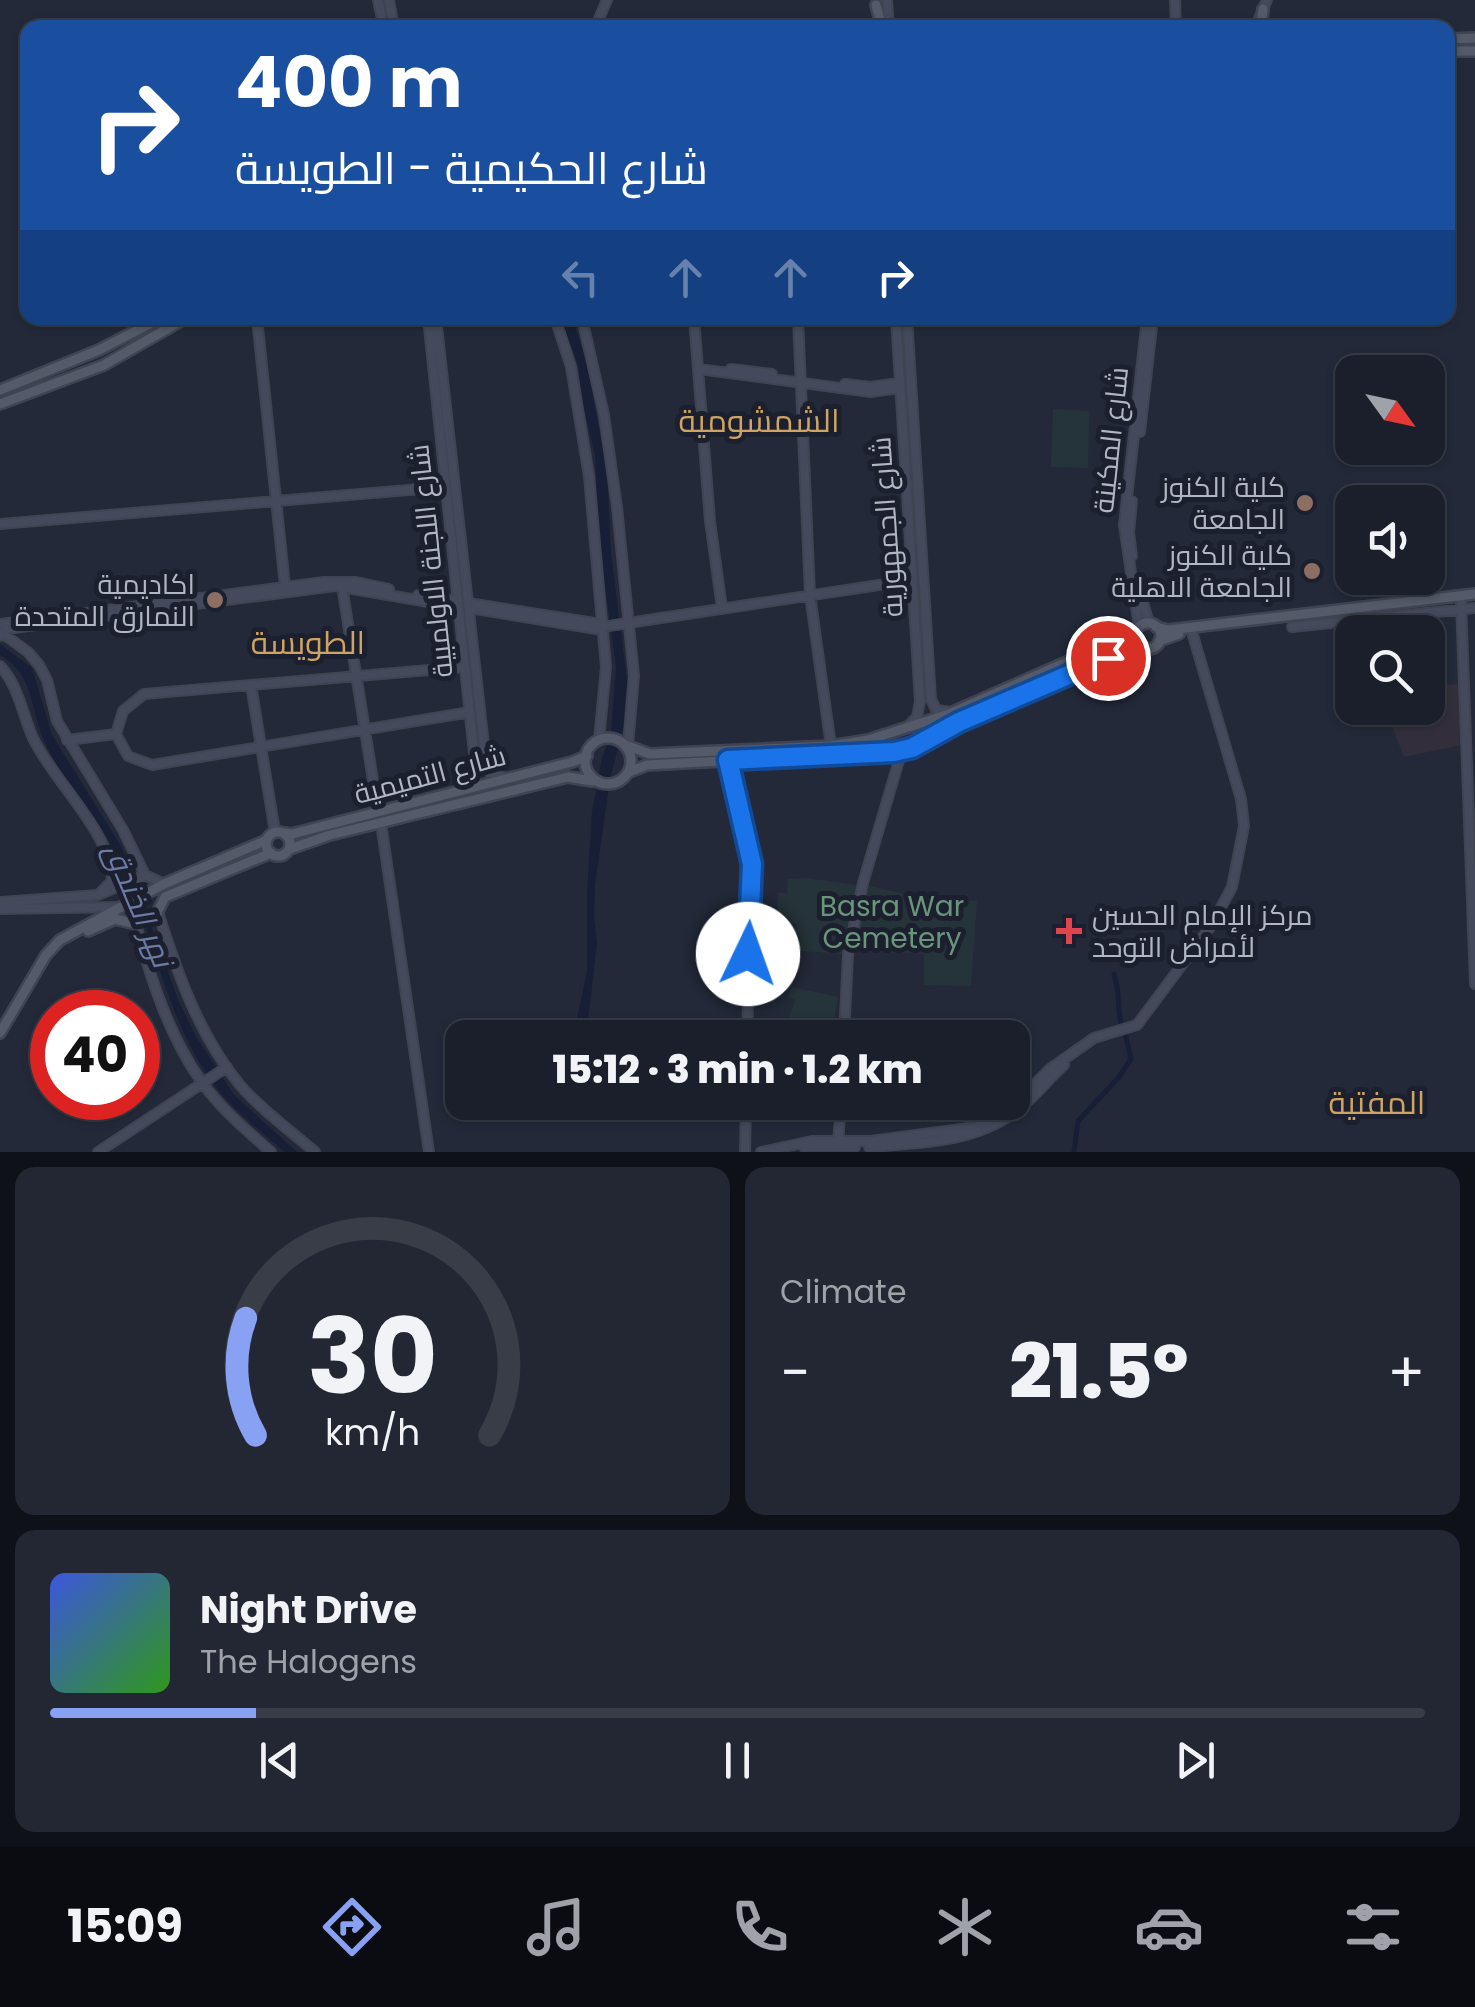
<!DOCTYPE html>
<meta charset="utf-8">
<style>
body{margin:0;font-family:Poppins,Cairo,sans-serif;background:#232733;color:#f1f3f6;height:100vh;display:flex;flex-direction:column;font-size:38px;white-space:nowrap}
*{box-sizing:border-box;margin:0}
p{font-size:32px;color:#9fa2a9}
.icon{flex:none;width:55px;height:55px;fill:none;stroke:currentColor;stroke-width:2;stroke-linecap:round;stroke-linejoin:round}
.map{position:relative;height:1152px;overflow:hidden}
.panel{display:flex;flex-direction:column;gap:15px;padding:15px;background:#0e1118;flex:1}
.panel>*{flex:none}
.banner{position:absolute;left:20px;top:20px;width:1435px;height:305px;border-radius:20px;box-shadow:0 2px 8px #0004,0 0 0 2px #383d47;background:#1a4fa0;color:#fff;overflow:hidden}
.needle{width:65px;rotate:123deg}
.controls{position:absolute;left:1335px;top:355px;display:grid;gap:20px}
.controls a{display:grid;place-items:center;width:110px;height:110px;border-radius:20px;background:#1a1f2b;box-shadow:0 2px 8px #0004,0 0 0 2px #383d47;font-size:50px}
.speed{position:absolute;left:30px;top:990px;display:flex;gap:20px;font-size:50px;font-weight:700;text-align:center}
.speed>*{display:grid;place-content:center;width:130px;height:130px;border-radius:50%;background:#1a1f2b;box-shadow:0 2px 8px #0004,0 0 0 2px #383d47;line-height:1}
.speed .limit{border:15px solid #d22;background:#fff;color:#111}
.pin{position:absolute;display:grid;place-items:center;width:85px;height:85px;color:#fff;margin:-42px;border:5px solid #fff;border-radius:50%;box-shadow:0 2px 10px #0007}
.me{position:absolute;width:110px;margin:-55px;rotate:3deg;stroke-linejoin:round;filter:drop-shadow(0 0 8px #0008)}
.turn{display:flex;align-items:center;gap:35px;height:210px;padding:0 50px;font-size:45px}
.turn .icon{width:130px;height:130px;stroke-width:2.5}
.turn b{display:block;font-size:70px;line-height:85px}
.lanes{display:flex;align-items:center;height:95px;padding:0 50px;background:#0003;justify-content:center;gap:50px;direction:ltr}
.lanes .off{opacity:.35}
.big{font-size:75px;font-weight:800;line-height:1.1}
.panel .widget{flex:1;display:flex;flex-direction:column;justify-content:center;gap:15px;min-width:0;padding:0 35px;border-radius:20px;background:#232733}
.panel .dial{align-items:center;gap:0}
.dial svg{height:260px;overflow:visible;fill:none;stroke:#383d47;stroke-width:7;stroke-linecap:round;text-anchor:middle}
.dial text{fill:#f1f3f6;stroke:none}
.song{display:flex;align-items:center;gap:30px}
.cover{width:120px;height:120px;border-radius:15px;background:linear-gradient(135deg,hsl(230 70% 55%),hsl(110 70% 35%))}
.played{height:10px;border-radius:5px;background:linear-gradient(90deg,#89a1f2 15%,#383d47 15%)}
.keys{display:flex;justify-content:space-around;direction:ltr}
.heat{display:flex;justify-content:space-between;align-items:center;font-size:55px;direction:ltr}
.panel .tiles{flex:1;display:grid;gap:15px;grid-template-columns:1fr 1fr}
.widget:last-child{grid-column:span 2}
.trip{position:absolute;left:445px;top:1020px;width:585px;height:100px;border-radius:20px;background:#1a1f2b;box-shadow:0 2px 8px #0004,0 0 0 2px #383d47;font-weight:800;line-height:100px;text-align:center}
.menu{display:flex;height:160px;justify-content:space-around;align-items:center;background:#0a0c11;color:#9fa2a9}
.menu .icon{width:70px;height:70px}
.menu .on{color:#89a1f2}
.menu b{font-size:45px;color:#f1f3f6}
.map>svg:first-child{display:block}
</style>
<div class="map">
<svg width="1475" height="1152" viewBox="0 0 1475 1152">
<rect width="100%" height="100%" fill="#232939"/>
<path fill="#322e3b" d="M 1460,684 L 1462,745 L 1404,757 L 1385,708 L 1428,708 L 1428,685 Z"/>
<path fill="#25343a" d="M 1053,409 L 1089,411 L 1088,468 L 1051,467 Z
M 806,878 L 858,885 L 844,954 L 788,950 L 797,924 L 777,921 L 778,893 L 787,893 L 788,879 Z
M 865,885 L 929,899 L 977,901 L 971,986 L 924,985 L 924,954 L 850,951 L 855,929 L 859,924 L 857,916 Z
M 792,987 L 838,997 L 835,1015 L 838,1037 L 786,1027 L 795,1000 L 788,996 Z"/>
<path fill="#171f36" d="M 561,318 L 572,318 L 586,359 L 607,471 L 611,553 L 627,680 L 623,728 L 610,780 L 595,885 L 594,917 L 597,943 L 586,1038 L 573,1037 L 587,972 L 587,893 L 592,812 L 602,758 L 611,734 L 616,667 L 600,551 L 595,455 L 583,405 L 578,365 Z
M 0,644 L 32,668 L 52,735 L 121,846 L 179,1002 L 197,1038 L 234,1095 L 297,1152 L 285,1152 C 260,1130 232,1110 213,1083 C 178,1035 162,977 144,921 C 136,897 123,873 113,850 C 96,813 65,784 47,747 C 29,712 37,677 0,655 Z"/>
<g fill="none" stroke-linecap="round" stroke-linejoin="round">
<path stroke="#171f36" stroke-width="5" d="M 1114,974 C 1121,993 1116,1008 1122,1028
M 1074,1152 L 1078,1121 L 1119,1077 L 1131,1059 L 1125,1033"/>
<g stroke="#404452" stroke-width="12">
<path id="secondary" d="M 378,0 L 384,28
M 389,0 L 394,28
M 887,0 L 889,28
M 1175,0 L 1176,28
M 595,28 L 607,0
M 1255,28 L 1267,0
M 257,318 L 285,586
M 428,318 L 476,772 L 473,781 L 467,787
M 436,318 L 486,763 L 490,773 L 506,778
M 555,318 L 571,367 L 589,476 L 606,667 L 599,740
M 582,318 L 604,415 L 617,507 L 634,676 L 628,746
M 694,318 L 710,521 L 722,608
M 798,318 L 810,595 L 831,746
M 896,318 L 920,701 L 917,717 L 907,727
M 907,318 L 931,699 L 936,710 L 951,712
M 699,369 L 870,392 L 900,388
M 731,369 L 772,374
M 845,384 L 870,387 L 900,383
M 1140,432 L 1153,318
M 0,524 L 445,487
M 1132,556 L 1129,533 L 1132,501
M 342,586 L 378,812
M 1139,589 L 1149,623
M 418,595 L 458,601
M 1461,602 L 1475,984
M 468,603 L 601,624
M 469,608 L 602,630
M 0,624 L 324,582 L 356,582 L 389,589
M 602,627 L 912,580
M 1139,627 L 1124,525 L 1147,318
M 1292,627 L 1475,608
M 2,633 L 28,652 L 39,665 L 47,680 L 57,721 L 123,830 L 145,875
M 0,636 L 8,629 L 21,627 L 335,586 L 458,607
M 0,666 C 19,686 22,714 33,738 C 53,781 113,834 112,881 L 98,895
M 465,667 L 144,694 L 123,711 L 116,734 L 128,756 L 152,765 L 470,712
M 251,685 L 275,832
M 67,740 L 116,734
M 728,761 L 752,864 L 747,1038
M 381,823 L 429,1152
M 0,902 L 98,895 L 145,875 L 164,884
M 0,909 L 120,907
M 158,912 C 177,972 199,1036 240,1085 C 259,1108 292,1132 315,1152
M 136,924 C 150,977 169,1036 201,1081 C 220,1108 246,1130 271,1152
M 844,1038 L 848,954 L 863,883 L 902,750
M 838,1143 L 841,1102
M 804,1147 L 855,1147
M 869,1147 C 920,1143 977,1143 1019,1109 C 1036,1096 1048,1079 1064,1065
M 98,1152 L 227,1067
M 745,1152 L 746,1102
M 761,1152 L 812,1141 L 871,1141 L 976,1127 L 1011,1108 L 1050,1069 L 1094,1038 L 1137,1025 L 1211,926 L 1232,887 L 1244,826 L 1241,799 L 1192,632"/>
</g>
<g stroke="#404452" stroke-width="14">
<path id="primary" d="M 876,5 L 882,28
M 889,27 L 889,28
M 1261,28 L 1263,9
M 1448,39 L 1475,38
M 1448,51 L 1475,51
M 0,390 L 99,350 L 161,318
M 0,404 L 104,365 L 186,318
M1135 636a13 13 0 1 1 26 0a13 13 0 1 1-26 0Z
M 1156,627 L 1168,630 L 1475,594
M 1159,641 L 1179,634
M585 761a23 23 0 1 1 46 0a23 23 0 1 1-46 0Z
M 628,746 L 650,754 L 831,746 L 868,740 L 946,715 L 1135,632
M 629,772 L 647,765 L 894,752 L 922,743 L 959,722 L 1048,683 L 1142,647
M266 844a12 12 0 1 1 24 0a12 12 0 1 1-24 0Z
M 284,833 L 292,834 L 572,762 L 587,756
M 290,849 L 330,835 L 568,777 L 592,781
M 136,924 L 156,915 L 165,897 L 271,853
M 88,931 L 115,919 L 136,924
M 0,1033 L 46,955 L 60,940 L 164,884 L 267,840"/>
</g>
<use href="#secondary" stroke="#444a5c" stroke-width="8"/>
<use href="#primary" stroke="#545a69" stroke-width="9"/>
</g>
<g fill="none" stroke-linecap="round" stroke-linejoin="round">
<g stroke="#114b97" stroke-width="25">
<path id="route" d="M 748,954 L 752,864 L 728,760 L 894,752 L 912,748 L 959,722 L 1108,658"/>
</g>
<use href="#route" stroke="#1a73e8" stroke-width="18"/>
</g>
<g fill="#8d6e63" stroke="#1c202e" stroke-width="4">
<circle cx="1305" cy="503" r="10"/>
<circle cx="1312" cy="571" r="10"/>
<circle cx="215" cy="600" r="10"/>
</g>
<path fill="#e0444e" stroke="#1c202e" stroke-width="4" d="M1064 916h10v10h10v10h-10v10h-10v-10h-10v-10h10z"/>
<g text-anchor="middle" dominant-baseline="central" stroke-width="10" stroke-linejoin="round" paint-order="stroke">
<g font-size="28" fill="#b1b6c5" stroke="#1c202e">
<text transform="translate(1111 440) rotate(-84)">شارع المكينة</text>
<text transform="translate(887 527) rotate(-94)">شارع الجمهورية</text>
<text transform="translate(431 561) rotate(-96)">شارع اللجنة الاولمبية</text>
<text transform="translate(430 775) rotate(-15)">شارع التميمية</text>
</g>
<g font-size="28" fill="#b1b6c5" stroke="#1c202e" text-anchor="end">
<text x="1285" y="487">كلية الكنوز<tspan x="1285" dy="32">الجامعة</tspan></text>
<text x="1292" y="555">كلية الكنوز<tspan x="1292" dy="32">الجامعة الاهلية</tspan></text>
<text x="195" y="584">اكاديمية<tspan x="195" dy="32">النمارق المتحدة</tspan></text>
<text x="1092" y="915" text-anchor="start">مركز الإمام الحسين<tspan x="1092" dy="32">لأمراض التوحد</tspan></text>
</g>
<g font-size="28" fill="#69957a" stroke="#1c202e">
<text x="892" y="906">Basra War<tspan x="892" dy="32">Cemetery</tspan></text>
</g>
<g font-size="30" font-style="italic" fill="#6c7ba3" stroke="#1c202e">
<text transform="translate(139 905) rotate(67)">نهر الخندق</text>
</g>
<g font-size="32" fill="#cea363" stroke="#1c202e">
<text x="759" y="420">الشمشومية</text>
<text x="308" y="642">الطويسة</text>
<text x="1377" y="1102">المفتية</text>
</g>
</g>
</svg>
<div class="controls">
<a><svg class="needle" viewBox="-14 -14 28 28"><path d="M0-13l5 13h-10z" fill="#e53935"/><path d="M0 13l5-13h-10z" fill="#9fa2a9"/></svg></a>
<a><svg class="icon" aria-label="sound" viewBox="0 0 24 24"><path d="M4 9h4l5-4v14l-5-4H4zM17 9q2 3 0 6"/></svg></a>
<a><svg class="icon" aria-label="search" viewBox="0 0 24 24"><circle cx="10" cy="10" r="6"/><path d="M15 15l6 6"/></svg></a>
</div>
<div class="speed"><div class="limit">40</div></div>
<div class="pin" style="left:1108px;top:658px;background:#d93025"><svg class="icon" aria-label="arrive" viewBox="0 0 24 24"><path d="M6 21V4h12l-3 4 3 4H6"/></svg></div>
<svg class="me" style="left:748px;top:954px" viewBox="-20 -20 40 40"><circle r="19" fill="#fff"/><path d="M0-13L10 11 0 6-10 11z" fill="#1a73e8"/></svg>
<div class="trip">15:12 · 3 min · 1.2 km</div>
<div class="banner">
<div class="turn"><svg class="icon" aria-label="right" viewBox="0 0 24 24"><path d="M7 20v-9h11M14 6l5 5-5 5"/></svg><div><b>400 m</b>شارع الحكيمية - الطويسة</div></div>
<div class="lanes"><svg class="icon off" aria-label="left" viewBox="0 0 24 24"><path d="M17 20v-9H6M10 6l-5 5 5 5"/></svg><svg class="icon off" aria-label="ahead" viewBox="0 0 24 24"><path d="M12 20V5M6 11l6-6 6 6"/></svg><svg class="icon off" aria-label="ahead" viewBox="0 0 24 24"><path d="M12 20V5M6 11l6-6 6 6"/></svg><svg class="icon" aria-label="right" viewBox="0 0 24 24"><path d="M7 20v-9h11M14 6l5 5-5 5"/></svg></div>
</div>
</div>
<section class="panel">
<div class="tiles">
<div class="widget dial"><svg viewBox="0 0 100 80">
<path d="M14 69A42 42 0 1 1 86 69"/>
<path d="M14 69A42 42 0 0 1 11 33" stroke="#89a1f2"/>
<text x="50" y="56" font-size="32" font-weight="700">30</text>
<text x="50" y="72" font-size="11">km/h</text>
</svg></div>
<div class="widget"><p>Climate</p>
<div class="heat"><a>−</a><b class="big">21.5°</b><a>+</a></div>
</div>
<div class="widget">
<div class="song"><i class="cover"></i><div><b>Night Drive</b><p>The Halogens</p></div></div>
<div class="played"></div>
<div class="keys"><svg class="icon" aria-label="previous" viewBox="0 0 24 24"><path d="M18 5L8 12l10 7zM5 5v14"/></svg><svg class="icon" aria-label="pause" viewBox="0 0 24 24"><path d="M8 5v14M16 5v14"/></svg><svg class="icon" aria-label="next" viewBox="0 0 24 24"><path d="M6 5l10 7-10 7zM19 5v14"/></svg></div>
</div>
</div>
</section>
<nav class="menu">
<b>15:09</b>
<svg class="icon on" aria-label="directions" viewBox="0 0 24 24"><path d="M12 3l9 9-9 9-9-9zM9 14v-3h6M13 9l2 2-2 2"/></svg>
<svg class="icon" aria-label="music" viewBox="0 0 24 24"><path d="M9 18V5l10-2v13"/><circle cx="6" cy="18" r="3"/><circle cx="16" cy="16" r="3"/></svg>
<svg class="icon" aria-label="phone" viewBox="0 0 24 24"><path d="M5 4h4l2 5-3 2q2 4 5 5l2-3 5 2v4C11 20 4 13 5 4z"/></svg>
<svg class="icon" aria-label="climate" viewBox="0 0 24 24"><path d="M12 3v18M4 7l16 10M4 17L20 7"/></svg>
<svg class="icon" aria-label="car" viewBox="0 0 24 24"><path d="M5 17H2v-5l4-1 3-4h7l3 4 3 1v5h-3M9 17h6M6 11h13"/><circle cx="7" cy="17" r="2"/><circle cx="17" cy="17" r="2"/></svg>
<svg class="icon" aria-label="filters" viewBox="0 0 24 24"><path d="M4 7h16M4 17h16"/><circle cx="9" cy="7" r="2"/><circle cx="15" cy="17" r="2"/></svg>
</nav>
